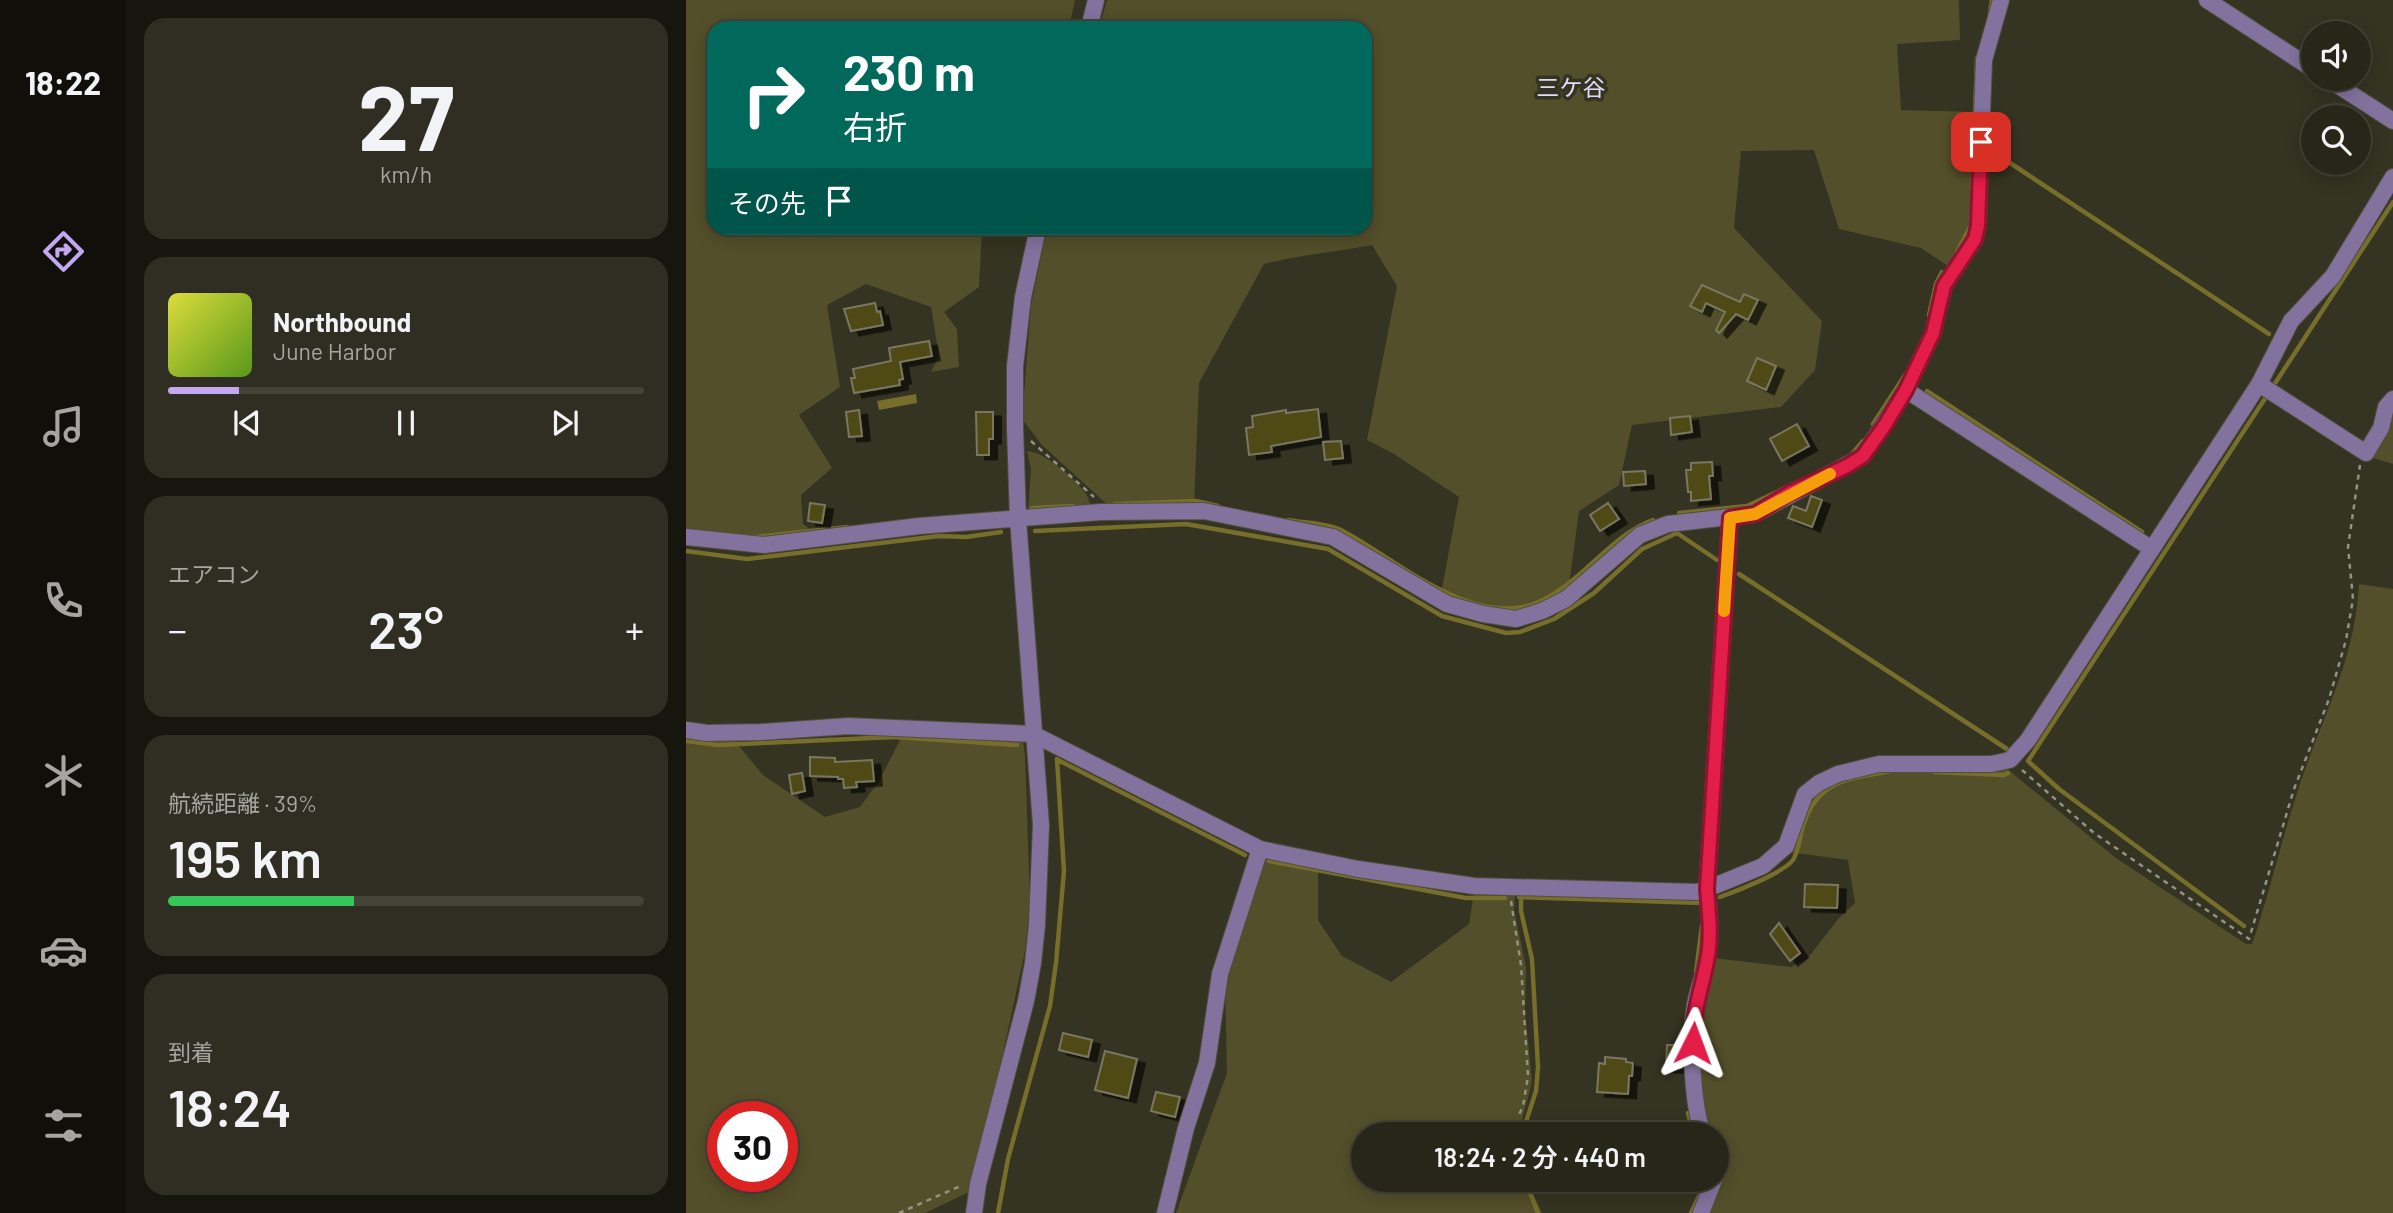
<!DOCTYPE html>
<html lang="ja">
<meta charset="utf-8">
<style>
body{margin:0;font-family:Barlow,"Noto Sans JP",sans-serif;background:#302e22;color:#f1f3f6;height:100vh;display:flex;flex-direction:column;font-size:26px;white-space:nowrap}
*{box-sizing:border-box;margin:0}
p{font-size:23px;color:#a5a5a2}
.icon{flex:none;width:38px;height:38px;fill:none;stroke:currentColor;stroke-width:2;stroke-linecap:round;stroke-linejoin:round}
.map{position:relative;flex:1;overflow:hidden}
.details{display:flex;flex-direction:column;gap:18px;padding:18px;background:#16150e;width:560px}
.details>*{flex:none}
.hud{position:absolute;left:21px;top:21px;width:665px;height:214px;border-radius:21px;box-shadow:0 4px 18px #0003,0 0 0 2px #444338;background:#00695c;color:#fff;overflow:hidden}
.tools{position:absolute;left:1615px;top:21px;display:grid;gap:14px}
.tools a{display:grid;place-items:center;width:70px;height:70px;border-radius:50%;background:#282619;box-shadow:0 4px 18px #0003,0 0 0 2px #444338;font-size:35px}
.speed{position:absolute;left:21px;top:1101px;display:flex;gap:14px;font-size:35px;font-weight:700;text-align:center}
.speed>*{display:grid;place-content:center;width:91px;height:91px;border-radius:50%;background:#282619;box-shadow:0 4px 18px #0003,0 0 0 2px #444338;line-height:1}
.speed .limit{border:10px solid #d22;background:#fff;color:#111}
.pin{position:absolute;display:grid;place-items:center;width:60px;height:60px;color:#fff;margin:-30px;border-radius:14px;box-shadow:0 4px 10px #0006}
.me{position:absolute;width:77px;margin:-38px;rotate:3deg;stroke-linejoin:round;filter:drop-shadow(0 0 5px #0008)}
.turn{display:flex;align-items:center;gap:24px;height:147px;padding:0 21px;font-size:32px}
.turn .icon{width:91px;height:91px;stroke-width:2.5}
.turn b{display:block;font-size:49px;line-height:60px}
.then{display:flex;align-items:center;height:66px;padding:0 21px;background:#0003;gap:14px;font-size:26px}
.big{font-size:52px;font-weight:600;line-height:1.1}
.details .tile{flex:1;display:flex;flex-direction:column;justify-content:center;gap:10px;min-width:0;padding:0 24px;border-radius:21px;background:#302e22}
.details .dial{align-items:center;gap:0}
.dial b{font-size:91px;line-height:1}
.song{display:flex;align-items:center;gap:21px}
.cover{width:84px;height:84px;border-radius:10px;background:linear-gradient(135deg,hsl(60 70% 55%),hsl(90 70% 35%))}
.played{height:7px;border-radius:4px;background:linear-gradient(90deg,#c4a7f1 15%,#444338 15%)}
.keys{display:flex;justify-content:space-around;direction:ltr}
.heat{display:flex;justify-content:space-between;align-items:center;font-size:38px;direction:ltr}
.charge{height:10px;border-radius:5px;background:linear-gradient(90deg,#34c759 39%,#444338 0)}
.trip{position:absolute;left:665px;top:1122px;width:378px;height:70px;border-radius:35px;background:#282619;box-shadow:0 4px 18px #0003,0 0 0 2px #444338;font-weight:600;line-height:70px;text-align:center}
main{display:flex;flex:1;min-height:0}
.tab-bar{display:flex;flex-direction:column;width:126px;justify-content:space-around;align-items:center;background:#100f0a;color:#a5a5a2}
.tab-bar .icon{width:49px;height:49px}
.tab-bar .active{color:#c4a7f1}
.tab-bar b{font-size:32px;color:#f1f3f6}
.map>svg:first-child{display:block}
</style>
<main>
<nav class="tab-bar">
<b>18:22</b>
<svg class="icon active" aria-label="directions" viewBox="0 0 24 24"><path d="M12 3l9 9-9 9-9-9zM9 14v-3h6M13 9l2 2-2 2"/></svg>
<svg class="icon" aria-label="music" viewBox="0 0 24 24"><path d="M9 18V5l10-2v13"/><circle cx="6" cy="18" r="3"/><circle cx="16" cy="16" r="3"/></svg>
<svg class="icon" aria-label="phone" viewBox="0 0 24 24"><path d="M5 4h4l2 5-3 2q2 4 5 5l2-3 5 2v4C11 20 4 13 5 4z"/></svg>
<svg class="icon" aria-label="climate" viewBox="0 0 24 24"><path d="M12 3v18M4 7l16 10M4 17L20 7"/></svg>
<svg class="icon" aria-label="car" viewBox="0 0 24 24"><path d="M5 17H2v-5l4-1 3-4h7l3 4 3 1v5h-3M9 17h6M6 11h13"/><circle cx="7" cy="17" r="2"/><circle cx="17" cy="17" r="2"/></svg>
<svg class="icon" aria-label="filters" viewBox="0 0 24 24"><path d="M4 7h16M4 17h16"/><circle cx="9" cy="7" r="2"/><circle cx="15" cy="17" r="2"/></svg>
</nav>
<section class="details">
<div class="tile dial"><b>27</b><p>km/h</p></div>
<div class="tile">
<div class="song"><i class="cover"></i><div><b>Northbound</b><p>June Harbor</p></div></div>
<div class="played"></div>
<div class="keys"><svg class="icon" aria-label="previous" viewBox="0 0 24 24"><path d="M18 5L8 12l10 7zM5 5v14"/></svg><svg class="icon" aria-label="pause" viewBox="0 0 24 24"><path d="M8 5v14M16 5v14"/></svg><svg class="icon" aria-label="next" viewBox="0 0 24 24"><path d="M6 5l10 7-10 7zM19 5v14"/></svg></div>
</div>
<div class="tile"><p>エアコン</p>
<div class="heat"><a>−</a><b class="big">23°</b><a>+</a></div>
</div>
<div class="tile"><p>航続距離 · 39%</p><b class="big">195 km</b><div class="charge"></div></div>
<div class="tile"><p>到着</p><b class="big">18:24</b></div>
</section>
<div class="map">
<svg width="1707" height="1213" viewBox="0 0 1707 1213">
<defs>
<filter id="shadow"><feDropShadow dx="8" dy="4.5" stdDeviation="0" flood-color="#0009"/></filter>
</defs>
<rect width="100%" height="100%" fill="#353321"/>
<path fill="#534f2a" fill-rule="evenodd" d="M 0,0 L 389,0 L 383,28 L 28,28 L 28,228 L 296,228 L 293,287 L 258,312 L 271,329 L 273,367 L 245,372 L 253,356 L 245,307 L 180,284 L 141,305 L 154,387 L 113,415 L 146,468 L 115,495 L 117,524 L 132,535 L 77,541 L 0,532 Z
M 421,0 L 1273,0 L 1274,40 L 1211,44 L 1215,110 L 1291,112 L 1284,236 L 1265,268 L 1235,248 L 1153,229 L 1128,150 L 1055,151 L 1048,228 L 1136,321 L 1129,370 L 1095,407 L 946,425 L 933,485 L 893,511 L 882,593 L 828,613 L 798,609 L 755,594 L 773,497 L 708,454 L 681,440 L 711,286 L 686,245 C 650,252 614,255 578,264 L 513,383 L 508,505 L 424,507 L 356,445 L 336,419 L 345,305 L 361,228 L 679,228 L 679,28 L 413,28 Z
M 1707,405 L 1707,464 L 1684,457 Z
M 341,451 C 360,452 389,479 400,494 C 403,498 404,504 405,510 L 342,512 L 345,469 Z
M 1673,584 L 1707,589 L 1707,1213 L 1019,1213 L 1031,1189 L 1033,1171 L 1031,1134 L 1021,1134 L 1017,1121 L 1011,1034 L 1027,958 L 1105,967 L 1121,959 L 1153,918 L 1169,903 L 1162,860 L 1102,852 L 1121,803 L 1133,788 L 1171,774 L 1208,769 L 1320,768 L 1430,858 L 1560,944 L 1566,944 C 1584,892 1596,837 1614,784 C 1637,715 1669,660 1673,584 Z
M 0,736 L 48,740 L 77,775 L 139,817 L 174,807 L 193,781 L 216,736 L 337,742 L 339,755 L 344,904 L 339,951 L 310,1086 L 283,1192 L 239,1213 L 0,1213 ZM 37,1116 L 96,1116 L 96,1176 L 37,1176 Z
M 580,859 L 632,867 L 632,920 L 656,956 L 705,982 L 783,924 L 788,892 L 829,894 L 828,910 L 840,967 L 839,1011 L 846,1082 L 836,1120 L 837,1134 L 677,1134 L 677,1180 L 841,1180 L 856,1213 L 490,1213 L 541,1073 L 539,985 L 574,860 Z"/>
<path fill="#766e2a" d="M 230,394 L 231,403 L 193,410 L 191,401 Z"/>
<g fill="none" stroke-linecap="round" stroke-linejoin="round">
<path stroke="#766e2a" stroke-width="4.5" d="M 1304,13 L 1306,0
M 1309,153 L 1583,334
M 1286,189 L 1291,58
M 1271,252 L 1283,229
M 1243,315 L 1250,284 L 1256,272
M 1588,385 L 1707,202
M 1241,391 L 1456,532
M 1187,424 L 1219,375
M 1166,454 L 1177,441
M 429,504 L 510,501 L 532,506
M 346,508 L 387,506
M 993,513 L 1061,506 L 1118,479
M 602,520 C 618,523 640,523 655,530 C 709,558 785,629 850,603 C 895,585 924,535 967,520
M 349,531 L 500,524 L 642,549 L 756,616 L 820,633 L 834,632 L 868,619 L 908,593 L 956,549 L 991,533 L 1031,560
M 68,537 L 161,527
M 0,551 L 61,559 L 253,536 L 280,537 L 315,532
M 1053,574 L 1321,749
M 0,741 L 32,745 L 208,737 L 331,745
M 372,760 L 559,855
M 1248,772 L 1318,775 L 1322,773
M 583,861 L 780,898 L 819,898
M 835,896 L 835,911 L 846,959 L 852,1067 L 850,1091 L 836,1134
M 833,897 L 1016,903 L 1016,906
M 1034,897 C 1051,891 1097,873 1107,860 C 1113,851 1114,833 1118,823 C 1133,779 1164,779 1205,771
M 1558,926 L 1373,789 L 1342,761 L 1580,397
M 1010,972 L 1016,925
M 1002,1113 L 1007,1134
M 839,1180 L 852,1213
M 312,1213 L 322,1159 L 364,1006 L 370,963 L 378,871 L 371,759
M 1005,1213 L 1015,1192"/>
</g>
<path fill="#4f4a15" stroke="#797762" stroke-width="2" filter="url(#shadow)" d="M 1016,285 L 1054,302 L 1058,294 L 1072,300 L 1062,320 L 1050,314 L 1033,333 L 1030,330 L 1039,312 L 1020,303 L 1016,312 L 1004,306 Z
M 189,303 L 191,312 L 194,311 L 197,325 L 165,331 L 158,309 Z
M 243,341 L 246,356 L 214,362 L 217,379 L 213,380 L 214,385 L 168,393 L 165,378 L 169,378 L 167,369 L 205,361 L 203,348 Z
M 1071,358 L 1090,366 L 1080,390 L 1061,381 Z
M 632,409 L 635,437 L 585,446 L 586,452 L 563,455 L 560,428 L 567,427 L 566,416 L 600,410 L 600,413 Z
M 173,410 L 176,436 L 163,437 L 160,412 Z
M 290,412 L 307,412 L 307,439 L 303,439 L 303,455 L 291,455 Z
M 1004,416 L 1006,432 L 985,435 L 984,418 Z
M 1111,424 L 1123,446 L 1096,461 L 1084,439 Z
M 655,441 L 657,458 L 639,460 L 637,442 Z
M 1026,462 L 1027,476 L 1023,476 L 1025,499 L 1005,501 L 1005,492 L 1002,492 L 1000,470 L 1005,470 L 1005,463 Z
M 959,471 L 960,484 L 938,486 L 937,472 Z
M 1125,496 L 1136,500 L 1126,527 L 1102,518 L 1107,506 L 1120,511 Z
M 124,503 L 139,505 L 136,523 L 122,521 Z
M 922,503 L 933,519 L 914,531 L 904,515 Z
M 124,757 L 149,758 L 149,762 L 186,760 L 188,781 L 170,782 L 171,787 L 158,788 L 157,779 L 152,779 L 152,777 L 124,776 Z
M 116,773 L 119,791 L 106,794 L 103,775 Z
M 1119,884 L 1152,885 L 1151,908 L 1118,907 Z
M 1093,923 L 1114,953 L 1104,961 L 1084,934 Z
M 377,1033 L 406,1040 L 402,1057 L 373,1050 Z
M 981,1045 L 995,1045 L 995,1068 L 980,1068 Z
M 419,1051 L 451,1059 L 442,1098 L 409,1090 Z
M 919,1057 L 940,1059 L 940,1062 L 947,1063 L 946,1076 L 943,1076 L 942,1094 L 911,1092 L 913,1063 L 919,1064 Z
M 470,1092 L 494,1097 L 489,1117 L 465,1111 Z"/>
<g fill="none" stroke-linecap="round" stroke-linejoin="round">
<g stroke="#514f3e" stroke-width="18">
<path id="minor" d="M 1521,0 L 1628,70
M 403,28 L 410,0
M 1642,79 L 1707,121
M 1573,384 L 1680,453 L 1695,428 L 1700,407 L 1707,399
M 1220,390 L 1466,549
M 0,537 L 78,545 L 233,526 L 415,512 L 518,511 L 647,537 L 761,604 L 797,614 L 830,619 L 856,611 L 880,599 L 954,535 L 982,524 L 1069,514 L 1177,456 L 1220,390 L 1247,333 L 1258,286 L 1289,239 L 1292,226 L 1298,60 L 1315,0
M 0,730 L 21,733 L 75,732 L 162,726 L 347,734 L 574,849 L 672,869 L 788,886 L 1011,892 L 1021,889 L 1077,866 L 1100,846 L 1119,794 L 1133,783 L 1152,774 L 1193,764 L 1305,764 L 1324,760 L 1342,740 L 1573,384 L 1605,321 L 1647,276 L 1707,177
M 1017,1134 C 1006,1104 1004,1043 1008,1011 C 1010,993 1018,976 1021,959 C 1025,936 1024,912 1021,889 L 1044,518
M 288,1213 L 292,1184 L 340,1001 L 347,963 L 351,925 L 355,825 L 332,519 L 329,428 L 329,366 L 337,297 L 352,228
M 479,1213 L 500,1128 L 521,1063 L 534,974 L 574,849
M 1015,1213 L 1028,1180"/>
</g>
<path stroke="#939284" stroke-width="2.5" stroke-dasharray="5 5" stroke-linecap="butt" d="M 345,441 L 408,497
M 1336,770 L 1408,833 L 1563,939 L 1608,789 L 1643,699 L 1660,640 L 1667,599 L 1662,547 L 1674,465
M 825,901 L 835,965 L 842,1076 L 837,1106 L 832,1117
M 213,1213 L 277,1185"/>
<use href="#minor" stroke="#83729d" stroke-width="16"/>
</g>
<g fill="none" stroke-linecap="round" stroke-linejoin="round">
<g stroke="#92132f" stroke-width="18">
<path id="route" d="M 1007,1043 C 1007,1010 1015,992 1021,961 C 1026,937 1023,913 1021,889 L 1044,518 L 1069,514 L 1102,494 L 1161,466 L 1177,456 L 1199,425 L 1220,390 L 1247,333 L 1258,286 L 1289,239 L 1292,226 L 1295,142"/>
</g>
<use href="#route" stroke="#e11d48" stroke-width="12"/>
<path stroke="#f59e0b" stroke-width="12" d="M 1038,611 L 1044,518 L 1069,514 L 1144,474"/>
</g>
<g text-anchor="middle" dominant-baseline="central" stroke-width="7" stroke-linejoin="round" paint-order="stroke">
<g font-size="23" fill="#e3d9f5" stroke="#353321">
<text x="885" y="87">三ケ谷</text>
</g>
</g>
</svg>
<div class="tools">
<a><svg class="icon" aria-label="sound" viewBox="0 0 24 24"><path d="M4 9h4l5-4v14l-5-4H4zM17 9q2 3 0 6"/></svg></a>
<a><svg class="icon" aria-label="search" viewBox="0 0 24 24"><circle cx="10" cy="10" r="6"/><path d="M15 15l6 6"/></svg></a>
</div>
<div class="speed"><div class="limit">30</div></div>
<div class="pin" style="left:1295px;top:142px;background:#d93025"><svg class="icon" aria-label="arrive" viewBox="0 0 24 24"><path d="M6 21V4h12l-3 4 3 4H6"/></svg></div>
<svg class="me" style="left:1007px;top:1043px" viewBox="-20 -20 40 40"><path d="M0-17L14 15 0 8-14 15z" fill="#e11d48" stroke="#fff" stroke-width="4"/></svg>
<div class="trip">18:24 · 2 分 · 440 m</div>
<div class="hud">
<div class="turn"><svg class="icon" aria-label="right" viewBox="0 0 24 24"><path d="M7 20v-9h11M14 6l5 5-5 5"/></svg><div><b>230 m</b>右折</div></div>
<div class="then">その先<svg class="icon" aria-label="arrive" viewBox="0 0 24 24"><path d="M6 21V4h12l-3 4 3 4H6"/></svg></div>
</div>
</div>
</main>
